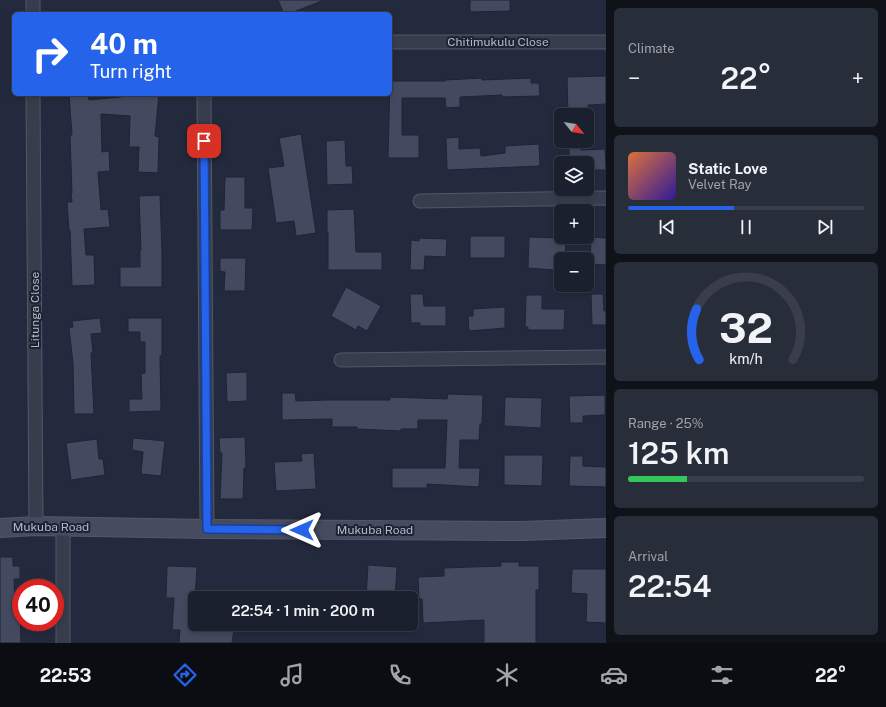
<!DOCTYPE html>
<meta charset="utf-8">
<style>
body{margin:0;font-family:"Public Sans",sans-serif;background:#282d3a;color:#f1f3f6;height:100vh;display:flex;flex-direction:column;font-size:15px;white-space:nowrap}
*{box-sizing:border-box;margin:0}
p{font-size:13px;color:#a0a3aa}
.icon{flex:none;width:22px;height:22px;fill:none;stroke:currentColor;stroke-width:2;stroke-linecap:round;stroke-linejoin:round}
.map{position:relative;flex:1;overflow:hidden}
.details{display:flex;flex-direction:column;gap:8px;padding:8px;background:#0f1219;width:280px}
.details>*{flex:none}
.guide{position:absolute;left:12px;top:12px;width:380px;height:84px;border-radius:6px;box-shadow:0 2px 6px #0003,0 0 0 1px #393e4a;background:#2563eb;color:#fff;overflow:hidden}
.needle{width:26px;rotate:120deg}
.fabs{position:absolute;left:554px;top:108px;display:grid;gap:8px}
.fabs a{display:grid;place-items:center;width:40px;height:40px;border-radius:6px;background:#1b202e;box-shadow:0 2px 6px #0003,0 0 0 1px #393e4a;font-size:20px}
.speed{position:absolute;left:12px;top:579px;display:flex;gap:8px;font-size:20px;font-weight:700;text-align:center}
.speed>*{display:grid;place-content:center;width:52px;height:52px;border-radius:50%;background:#1b202e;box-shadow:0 2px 6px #0003,0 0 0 1px #393e4a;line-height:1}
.speed .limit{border:6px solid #d22;background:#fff;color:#111}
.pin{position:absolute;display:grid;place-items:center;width:34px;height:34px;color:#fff;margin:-17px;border-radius:8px;box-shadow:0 2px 6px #0006}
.me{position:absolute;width:44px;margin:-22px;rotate:270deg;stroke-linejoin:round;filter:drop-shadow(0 0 3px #0008)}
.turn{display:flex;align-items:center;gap:14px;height:84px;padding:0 12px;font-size:18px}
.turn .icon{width:52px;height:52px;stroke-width:2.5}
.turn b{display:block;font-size:28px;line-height:34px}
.big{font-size:30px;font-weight:600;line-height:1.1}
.details .tile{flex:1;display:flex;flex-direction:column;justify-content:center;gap:6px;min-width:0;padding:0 14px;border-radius:6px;background:#282d3a}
.details .dial{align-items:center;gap:0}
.dial svg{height:104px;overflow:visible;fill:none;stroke:#393e4a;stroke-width:7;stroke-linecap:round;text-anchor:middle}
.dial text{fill:#f1f3f6;stroke:none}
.song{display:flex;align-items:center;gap:12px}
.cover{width:48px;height:48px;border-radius:6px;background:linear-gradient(135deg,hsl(20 70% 55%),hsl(250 70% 35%))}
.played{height:4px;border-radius:2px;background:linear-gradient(90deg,#2563eb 45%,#393e4a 45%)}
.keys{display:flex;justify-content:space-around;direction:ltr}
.heat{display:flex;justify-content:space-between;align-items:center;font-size:22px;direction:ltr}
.charge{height:6px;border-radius:3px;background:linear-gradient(90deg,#34c759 25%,#393e4a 0)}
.trip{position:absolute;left:188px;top:591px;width:230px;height:40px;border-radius:6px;background:#1b202e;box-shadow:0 2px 6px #0003,0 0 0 1px #393e4a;font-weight:600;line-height:40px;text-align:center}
.menu{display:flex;height:64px;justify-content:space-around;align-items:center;background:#0b0d12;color:#a0a3aa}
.menu .icon{width:28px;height:28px}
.menu .active{color:#2563eb}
.menu b{font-size:18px;color:#f1f3f6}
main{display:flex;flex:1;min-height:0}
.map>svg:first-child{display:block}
</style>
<main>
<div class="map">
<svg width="606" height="643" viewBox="0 0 606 643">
<rect width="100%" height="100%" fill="#242a3d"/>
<path fill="#43495f" stroke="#1f2434" d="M 278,0 L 322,0 L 322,1 L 288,14 L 284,14 Z
M 470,0 L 510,0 L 510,11 L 470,12 Z
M 606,76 L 606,104 L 588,105 L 588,115 L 568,115 L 567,77 Z
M 482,78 L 482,80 L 531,78 L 531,83 L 539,83 L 540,96 L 502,97 L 502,95 L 460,97 L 460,107 L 446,108 L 445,98 L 402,98 L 402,135 L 419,135 L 419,158 L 388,158 L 390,81 L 445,81 L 445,80 Z
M 69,94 L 88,94 L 89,100 L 121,97 L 121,94 L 159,94 L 155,136 L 159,137 L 158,173 L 138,172 L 139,147 L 129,147 L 130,116 L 101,114 L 102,152 L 109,151 L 110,171 L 98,172 L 101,210 L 108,209 L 110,227 L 84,229 L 86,255 L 94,255 L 95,285 L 72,286 L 70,230 L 69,230 L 67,202 L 72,202 L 71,193 L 72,193 L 70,135 L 72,135 Z
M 301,134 L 316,233 L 296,236 L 294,221 L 276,223 L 268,168 L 284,166 L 279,138 Z
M 459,137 L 459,149 L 480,148 L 481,156 L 505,153 L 505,146 L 539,144 L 540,166 L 447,170 L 446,138 Z
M 345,140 L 346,166 L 352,166 L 353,184 L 327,185 L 326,141 Z
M 569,141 L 581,141 L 581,150 L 605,149 L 606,170 L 587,170 L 587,163 L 569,163 Z
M 225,177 L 245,177 L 245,208 L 253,208 L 252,230 L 220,230 L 220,210 L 224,210 Z
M 160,195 L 162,252 L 162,287 L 120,287 L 120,267 L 140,267 L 140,250 L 141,250 L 139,196 Z
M 354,209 L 356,252 L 382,252 L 382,270 L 328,270 L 328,232 L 327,232 L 327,210 Z
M 470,236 L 505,236 L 505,258 L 470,258 Z
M 529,237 L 566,238 L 565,259 L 561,259 L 561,261 L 556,260 L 555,270 L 528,268 Z
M 591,237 L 606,238 L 606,265 L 590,264 Z
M 419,238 L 447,239 L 446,257 L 425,256 L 424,270 L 410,270 L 411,240 L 419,241 Z
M 220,258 L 246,258 L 245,291 L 224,291 L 225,272 L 220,271 Z
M 346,287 L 381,306 L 367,331 L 358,326 L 356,330 L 331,316 Z
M 410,294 L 423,294 L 424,306 L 446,306 L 446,326 L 420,326 L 420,323 L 411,323 Z
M 591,294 L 603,294 L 604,311 L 606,311 L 606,325 L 592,325 Z
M 529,295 L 542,295 L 542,309 L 565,309 L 564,330 L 528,330 L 528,327 L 525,327 L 526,296 Z
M 505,307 L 505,328 L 469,331 L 468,316 L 473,316 L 473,309 Z
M 100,318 L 102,333 L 91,334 L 93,353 L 91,353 L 94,414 L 74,414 L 73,363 L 69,328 L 73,327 L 72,321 Z
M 128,318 L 162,318 L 162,356 L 160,356 L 161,411 L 129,412 L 129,399 L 142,399 L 141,374 L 145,373 L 145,342 L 140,342 L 140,332 L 128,332 Z
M 247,372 L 247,401 L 227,402 L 226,373 Z
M 282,393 L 295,393 L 296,401 L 328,400 L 390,400 L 390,397 L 447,399 L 448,394 L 483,395 L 482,424 L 480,424 L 479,440 L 460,440 L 459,468 L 480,468 L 479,487 L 427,484 L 427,488 L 392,488 L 392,468 L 445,468 L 447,420 L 418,420 L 418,429 L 401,429 L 401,431 L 357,429 L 357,427 L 332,427 L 332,419 L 282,420 Z
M 605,395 L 605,415 L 583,416 L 583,423 L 570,423 L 569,396 Z
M 505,397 L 542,398 L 541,428 L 504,426 Z
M 245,437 L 246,468 L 244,468 L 243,499 L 220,499 L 222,453 L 220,453 L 219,438 Z
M 133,438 L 165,441 L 161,476 L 141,474 L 143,452 L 132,450 Z
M 97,439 L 99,459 L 103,459 L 105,475 L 71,480 L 66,443 Z
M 314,453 L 316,489 L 276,491 L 274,462 L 302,461 L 301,454 Z
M 504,455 L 543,455 L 542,486 L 504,485 Z
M 570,456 L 583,456 L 583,466 L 606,467 L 606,487 L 569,486 Z
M 0,557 L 13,557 L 13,566 L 20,566 L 20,579 L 14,579 L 15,606 L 20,606 L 21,643 L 0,643 Z
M 501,562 L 519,562 L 519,566 L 539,566 L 539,590 L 536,590 L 536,643 L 484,643 L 484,620 L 423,623 L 422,599 L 419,599 L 418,577 L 444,576 L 444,568 L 501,566 Z
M 368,565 L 397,567 L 395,598 L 366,598 Z
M 167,566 L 197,567 L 195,598 L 195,624 L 200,624 L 200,627 L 234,629 L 232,643 L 179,643 L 180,630 L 172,630 L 174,598 L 166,598 Z
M 572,569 L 606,569 L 606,623 L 586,622 L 587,594 L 571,593 Z"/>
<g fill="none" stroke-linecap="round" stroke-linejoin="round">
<g stroke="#535868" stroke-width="15">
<path id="street" d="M 33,0 L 33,14
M 390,42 L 606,42
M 33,94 L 36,526
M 204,94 L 207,529
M 420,201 L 606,198
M 341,360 L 606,357
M 63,527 L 63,643"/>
</g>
<g stroke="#535868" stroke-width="20">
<path id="secondary" d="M 0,528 L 36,526 L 207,529 L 522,531 L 606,528"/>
</g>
<use href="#street" stroke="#383d4d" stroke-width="13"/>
<use href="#secondary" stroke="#464b60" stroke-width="18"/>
</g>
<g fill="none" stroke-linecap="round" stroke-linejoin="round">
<g stroke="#184099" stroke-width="10">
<path id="route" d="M 204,141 L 207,529 L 302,530"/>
</g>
<use href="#route" stroke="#2563eb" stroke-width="7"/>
</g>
<g text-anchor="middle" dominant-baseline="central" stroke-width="4" stroke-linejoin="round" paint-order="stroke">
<g font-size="12" fill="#b4b8c8" stroke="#1d2232">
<text x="498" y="42">Chitimukulu Close</text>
<text transform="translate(35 310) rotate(-90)">Litunga Close</text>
<text x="51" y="527">Mukuba Road</text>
<text x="375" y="530">Mukuba Road</text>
</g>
</g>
</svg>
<div class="fabs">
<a><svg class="needle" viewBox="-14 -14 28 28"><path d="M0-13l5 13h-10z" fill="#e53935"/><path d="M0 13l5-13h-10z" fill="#a0a3aa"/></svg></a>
<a><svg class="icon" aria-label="layers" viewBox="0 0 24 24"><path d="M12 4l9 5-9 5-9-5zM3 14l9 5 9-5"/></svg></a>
<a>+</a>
<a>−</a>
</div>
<div class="speed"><div class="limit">40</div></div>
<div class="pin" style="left:204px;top:141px;background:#d93025"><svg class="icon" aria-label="arrive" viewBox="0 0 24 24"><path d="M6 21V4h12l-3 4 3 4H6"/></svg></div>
<svg class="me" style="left:302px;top:530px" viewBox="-20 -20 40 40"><path d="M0-17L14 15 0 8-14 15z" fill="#2563eb" stroke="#fff" stroke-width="4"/></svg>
<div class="trip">22:54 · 1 min · 200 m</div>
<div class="guide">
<div class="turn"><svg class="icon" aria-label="right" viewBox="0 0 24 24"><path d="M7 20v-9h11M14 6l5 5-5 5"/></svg><div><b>40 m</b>Turn right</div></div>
</div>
</div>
<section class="details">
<div class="tile"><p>Climate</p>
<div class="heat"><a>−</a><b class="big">22°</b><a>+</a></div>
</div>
<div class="tile">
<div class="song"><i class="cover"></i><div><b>Static Love</b><p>Velvet Ray</p></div></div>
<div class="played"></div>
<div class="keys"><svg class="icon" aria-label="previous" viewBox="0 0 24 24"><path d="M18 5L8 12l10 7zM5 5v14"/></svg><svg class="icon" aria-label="pause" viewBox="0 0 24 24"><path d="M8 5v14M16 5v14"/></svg><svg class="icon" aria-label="next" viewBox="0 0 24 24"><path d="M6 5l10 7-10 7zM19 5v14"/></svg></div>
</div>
<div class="tile dial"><svg viewBox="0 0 100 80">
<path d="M14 69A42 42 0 1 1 86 69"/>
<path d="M14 69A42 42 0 0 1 12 30" stroke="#2563eb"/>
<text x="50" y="56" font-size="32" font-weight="700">32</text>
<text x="50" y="72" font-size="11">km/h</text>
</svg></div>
<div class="tile"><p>Range · 25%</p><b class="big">125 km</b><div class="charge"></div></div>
<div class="tile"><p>Arrival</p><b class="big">22:54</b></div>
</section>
</main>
<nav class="menu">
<b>22:53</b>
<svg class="icon active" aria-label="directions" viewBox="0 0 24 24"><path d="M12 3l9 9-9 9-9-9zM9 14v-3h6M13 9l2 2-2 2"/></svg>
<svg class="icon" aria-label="music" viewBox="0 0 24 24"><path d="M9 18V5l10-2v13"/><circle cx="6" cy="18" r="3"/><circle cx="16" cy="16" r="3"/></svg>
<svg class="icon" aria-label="phone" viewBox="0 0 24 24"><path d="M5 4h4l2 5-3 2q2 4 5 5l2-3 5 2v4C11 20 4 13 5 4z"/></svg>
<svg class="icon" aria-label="climate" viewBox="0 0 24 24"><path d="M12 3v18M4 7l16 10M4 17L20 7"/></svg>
<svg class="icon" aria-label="car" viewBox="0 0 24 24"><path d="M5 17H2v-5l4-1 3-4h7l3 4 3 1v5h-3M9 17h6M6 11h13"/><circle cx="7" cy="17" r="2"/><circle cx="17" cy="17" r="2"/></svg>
<svg class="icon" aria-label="filters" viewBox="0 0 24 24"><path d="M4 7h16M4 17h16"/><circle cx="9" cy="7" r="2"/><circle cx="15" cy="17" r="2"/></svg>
<b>22°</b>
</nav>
